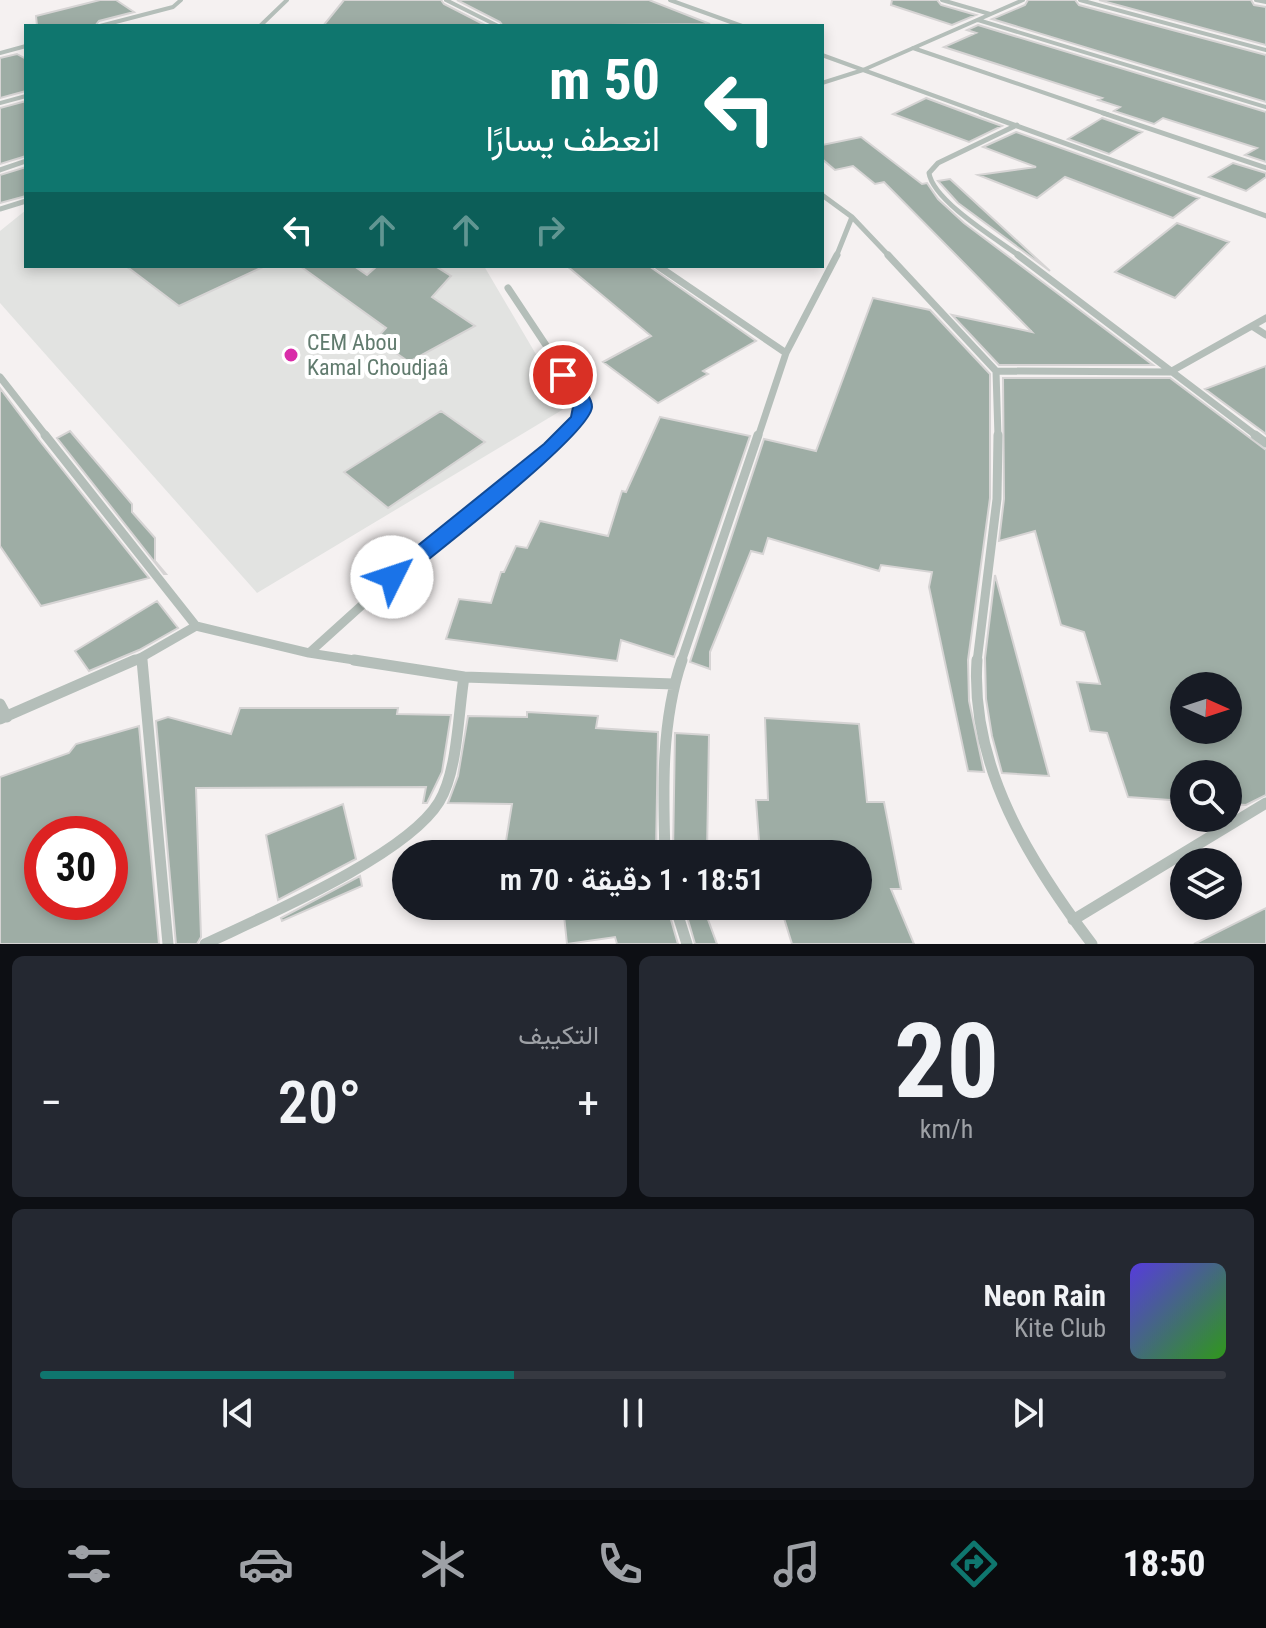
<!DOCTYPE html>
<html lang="ar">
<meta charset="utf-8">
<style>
body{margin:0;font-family:"Roboto Condensed",Vazirmatn,sans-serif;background:#242831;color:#f1f3f6;direction:rtl;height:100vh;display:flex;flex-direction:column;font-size:30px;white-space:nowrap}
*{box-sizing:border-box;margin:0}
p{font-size:26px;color:#9ea1a6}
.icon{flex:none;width:44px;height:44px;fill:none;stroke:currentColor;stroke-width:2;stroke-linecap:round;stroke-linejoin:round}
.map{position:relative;height:944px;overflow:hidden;direction:ltr}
.drawer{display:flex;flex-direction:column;gap:12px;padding:12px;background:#0d0f14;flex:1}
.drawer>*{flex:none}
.guide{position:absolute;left:24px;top:24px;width:800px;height:244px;border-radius:0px;box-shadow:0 4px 12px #0003;direction:rtl;background:#0f766e;color:#fff;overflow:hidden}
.needle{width:52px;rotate:93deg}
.fabs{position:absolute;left:1170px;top:672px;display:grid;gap:16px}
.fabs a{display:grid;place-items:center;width:72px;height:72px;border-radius:50%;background:#171b24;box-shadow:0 4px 12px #0003;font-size:40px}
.speed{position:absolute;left:24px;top:816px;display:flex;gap:16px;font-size:40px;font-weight:700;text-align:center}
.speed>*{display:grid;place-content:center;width:104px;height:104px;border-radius:50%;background:#171b24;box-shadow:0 4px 12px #0003;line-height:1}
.speed .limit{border:12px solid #d22;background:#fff;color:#111}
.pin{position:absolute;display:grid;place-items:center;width:68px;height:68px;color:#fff;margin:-34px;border:4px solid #fff;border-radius:50%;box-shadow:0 2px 8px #0007}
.me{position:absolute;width:88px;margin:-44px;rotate:49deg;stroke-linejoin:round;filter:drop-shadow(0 0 6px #0008)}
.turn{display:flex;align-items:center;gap:28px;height:168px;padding:0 32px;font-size:36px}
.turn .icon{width:104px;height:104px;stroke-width:2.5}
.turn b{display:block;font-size:56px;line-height:68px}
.lanes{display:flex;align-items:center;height:76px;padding:0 32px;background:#0003;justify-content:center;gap:40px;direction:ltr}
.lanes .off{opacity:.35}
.big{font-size:60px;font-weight:600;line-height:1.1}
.drawer .tile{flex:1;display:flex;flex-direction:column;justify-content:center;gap:12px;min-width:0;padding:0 28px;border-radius:12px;background:#242831}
.drawer .dial{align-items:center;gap:0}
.dial b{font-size:104px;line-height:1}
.song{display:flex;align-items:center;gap:24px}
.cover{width:96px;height:96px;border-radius:12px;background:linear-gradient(135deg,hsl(250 70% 55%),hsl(110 70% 35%))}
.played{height:8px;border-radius:4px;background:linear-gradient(90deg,#0f766e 40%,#363941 40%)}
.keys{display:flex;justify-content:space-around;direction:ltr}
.heat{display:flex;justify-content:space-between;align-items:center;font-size:44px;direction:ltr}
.drawer .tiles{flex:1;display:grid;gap:12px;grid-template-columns:1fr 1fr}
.tile:last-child{grid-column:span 2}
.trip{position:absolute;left:392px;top:840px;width:480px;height:80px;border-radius:40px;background:#171b24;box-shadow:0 4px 12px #0003;font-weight:600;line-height:80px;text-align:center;direction:rtl}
.menu{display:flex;height:128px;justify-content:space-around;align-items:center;background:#090b0e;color:#9ea1a6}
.menu .icon{width:56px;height:56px}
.menu .current{color:#0f766e}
.menu b{font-size:36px;color:#f1f3f6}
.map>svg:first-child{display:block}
</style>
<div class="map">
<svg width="1266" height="944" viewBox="0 0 1266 944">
<rect width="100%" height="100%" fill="#f5f1f1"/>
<path fill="#e2e3e1" d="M 26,210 L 26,266 L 484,266 L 567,407 L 257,593 L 0,303 L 0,231 Z"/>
<path fill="#9eada5" stroke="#d6d4d4" stroke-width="2" fill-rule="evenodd" d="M 100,0 L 116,0 L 134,12 L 99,21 L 95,26 L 37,26 L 36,16 Z
M 344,0 L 441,0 L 444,4 L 487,26 L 323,26 Z
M 457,0 L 649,0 L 710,24 L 503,26 L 500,22 Z
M 892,0 L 937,0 L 941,5 L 976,15 L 952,25 L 891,5 Z
M 1028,0 L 1075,0 L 1079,5 L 1266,55 L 1266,102 L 992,19 L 1025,5 Z
M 1099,0 L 1251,0 L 1254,5 L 1266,7 L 1266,45 Z
M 978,25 L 1266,112 L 1266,162 L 1245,155 L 1257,148 L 1163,118 L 1154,124 L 1114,111 L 1120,107 L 1098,100 L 1102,98 L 944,47 L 976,33 L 967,30 Z
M 17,54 L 26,59 L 26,91 L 0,98 L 0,58 Z
M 926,98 L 977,117 L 1002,126 L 969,142 L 893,114 Z
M 26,101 L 26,156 L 0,164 L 0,108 Z
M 1102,118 L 1142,132 L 1109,154 L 1068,139 Z
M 1016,132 L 1106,164 L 1199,198 L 1173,218 L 1065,177 L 1037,198 L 978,175 L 1036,167 L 983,147 Z
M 861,137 L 922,184 L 927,183 L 938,199 L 964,223 L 1153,365 L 999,365 L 952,315 L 1032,332 L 884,182 L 875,184 L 853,166 L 835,170 L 822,159 L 822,145 Z
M 1233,163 L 1266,173 L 1266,177 L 1246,191 L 1209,177 Z
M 26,167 L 26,196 L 0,203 L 0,175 Z
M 950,179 L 1050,271 L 958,203 L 938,181 Z
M 1177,223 L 1229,242 L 1175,298 L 1115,272 Z
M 126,266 L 265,266 L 179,306 Z
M 300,266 L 354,266 L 367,275 L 377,266 L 435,266 L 451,276 L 432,297 L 475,326 L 409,362 L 376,339 L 386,328 Z
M 567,266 L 649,266 L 756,341 L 703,371 L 708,374 L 658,403 L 603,362 L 651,336 Z
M 873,298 L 930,310 L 990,374 L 990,498 L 968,660 L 969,701 L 984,772 L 968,771 L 929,587 L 932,572 L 881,565 L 879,571 L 768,538 L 763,554 L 751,551 L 710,652 L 710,669 L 690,662 L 764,439 L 816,451 Z
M 1266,366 L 1266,434 L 1205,389 Z
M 1003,378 L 1170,378 L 1266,450 L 1266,795 L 1246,805 L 1228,804 L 1228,774 L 1184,774 L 1184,801 L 1128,797 L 1107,733 L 1090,731 L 1077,682 L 1100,684 L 1084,632 L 1061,625 L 1035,531 L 999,541 L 1004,499 ZM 1184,686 L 1228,686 L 1228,730 L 1184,730 Z
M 0,388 L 39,440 L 149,578 L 41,606 L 0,546 Z
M 441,411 L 485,442 L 388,508 L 344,472 Z
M 660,417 L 750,436 L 674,657 L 621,640 L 617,661 L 446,639 L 459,599 L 491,603 L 501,572 L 504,572 L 516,546 L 527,548 L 540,521 L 608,536 L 622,491 L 626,492 Z
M 70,431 L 132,504 L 132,512 L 155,538 L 155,561 L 166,574 L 164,574 L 57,438 Z
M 995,575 L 1049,776 L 1002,773 L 992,736 L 986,699 L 985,658 Z
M 157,601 L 178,628 L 139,650 L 89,671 L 75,651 Z
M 240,708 L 398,708 L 397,714 L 451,715 L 442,772 L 427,803 L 423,803 L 426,787 L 196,788 L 201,937 L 197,944 L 176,944 L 156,721 L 168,717 L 231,734 Z
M 527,712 L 598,716 L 596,728 L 658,732 L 656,854 L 551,854 L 550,844 L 506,841 L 512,804 L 448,803 L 458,776 L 468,716 L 527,717 Z
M 765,718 L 859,724 L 867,802 L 884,802 L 901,889 L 891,889 L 914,944 L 792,944 L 783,915 L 823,906 L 858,906 L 858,854 L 760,854 L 756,800 L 768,800 Z
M 139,726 L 159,944 L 0,944 L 0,777 L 69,753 L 76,744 ZM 42,834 L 110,834 L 110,902 L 42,902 Z
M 675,733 L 709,735 L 707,854 L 673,854 Z
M 343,804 L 356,859 L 278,900 L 266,835 Z
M 360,876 L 362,886 L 282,921 L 281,918 Z
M 563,906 L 667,906 L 678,944 L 617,944 L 615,937 L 567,944 Z
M 684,906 L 703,906 L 717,944 L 695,944 Z
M 1266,908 L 1266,944 L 1194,944 Z"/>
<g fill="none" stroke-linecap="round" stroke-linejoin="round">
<path stroke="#b4beb9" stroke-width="4" d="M 446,0 L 498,26
M 670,0 L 742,26
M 942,0 L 990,14
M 1080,0 L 1266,50
M 1256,0 L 1266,2
M 978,20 L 1266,107
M 100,26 L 173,7 L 181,0
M 260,26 L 287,0
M 913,48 L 1109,115
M 0,53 L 26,46
M 822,55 L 987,115
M 822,83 L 863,70 L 1023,0
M 0,103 L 26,96"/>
<path stroke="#b4beb9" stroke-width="5" d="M 981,113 L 1266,216
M 1103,113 L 1266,168
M 1017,125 L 938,163 L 929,173 C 933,201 998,240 1021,257
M 0,170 L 26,161
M 822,195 L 852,217 L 836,257
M 0,209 L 26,201
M 852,217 L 890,257"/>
<path stroke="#b4beb9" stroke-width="7" d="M 888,255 L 996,371 L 998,437
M 1018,255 L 1258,437
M 658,266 L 786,353
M 508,288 L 583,401 L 578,420 L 561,437
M 1252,326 L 1266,335
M 996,371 L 1170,372 L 1266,318
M 0,377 L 47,437
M 758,437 L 786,353 L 837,255"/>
<path stroke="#b4beb9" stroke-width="9" d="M 45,435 L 196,626 L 309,653 L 367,662
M 1255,435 L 1266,443
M 309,653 L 432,542 L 563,435
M 130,662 L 142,657
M 142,662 L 142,657 L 196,626
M 681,662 L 758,435
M 977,662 L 997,499 L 998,435"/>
<path stroke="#b4beb9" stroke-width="11" d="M 142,660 L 168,944
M 354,660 L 464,677 L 674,684
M 977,660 C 970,767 1030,862 1092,944
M 0,704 L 7,717
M 0,719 L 135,660
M 665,854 C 663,790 661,721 682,660
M 675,906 L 687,944
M 1073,920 L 1266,803
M 205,944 C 264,916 406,856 439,802 C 458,771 458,713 464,677"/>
</g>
<path fill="#1a73e8" stroke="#114b97" stroke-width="2" d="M 563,370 L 569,371 C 576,380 592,395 592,407 C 590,435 429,558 399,583 L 385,583 L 382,577 L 385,572 L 544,444 L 571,417 L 574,402 L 555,375 Z"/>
<circle fill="#d92da9" stroke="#fff" stroke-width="3" cx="291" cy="355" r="8"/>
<g text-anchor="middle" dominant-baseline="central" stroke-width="8" stroke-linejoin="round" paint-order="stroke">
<g font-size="22" fill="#617b6e" stroke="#fff" text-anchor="start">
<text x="307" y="342">CEM Abou<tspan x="307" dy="25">Kamal Choudjaâ</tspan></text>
</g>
</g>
</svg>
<div class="fabs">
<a><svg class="needle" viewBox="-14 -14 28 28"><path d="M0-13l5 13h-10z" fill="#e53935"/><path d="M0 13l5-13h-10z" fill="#9ea1a6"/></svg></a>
<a><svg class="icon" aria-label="search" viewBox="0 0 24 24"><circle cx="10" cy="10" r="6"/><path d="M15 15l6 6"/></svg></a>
<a><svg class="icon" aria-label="layers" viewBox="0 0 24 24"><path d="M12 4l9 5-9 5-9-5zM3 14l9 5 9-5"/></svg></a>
</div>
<div class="speed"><div class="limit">30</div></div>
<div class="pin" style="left:563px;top:375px;background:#d93025"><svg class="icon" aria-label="arrive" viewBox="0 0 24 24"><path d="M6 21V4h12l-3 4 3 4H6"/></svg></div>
<svg class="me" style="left:392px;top:577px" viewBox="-20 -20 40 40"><circle r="19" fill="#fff"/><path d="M0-13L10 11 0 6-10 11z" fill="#1a73e8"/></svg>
<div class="trip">18:51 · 1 دقيقة · 70 m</div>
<div class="guide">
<div class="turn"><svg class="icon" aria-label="left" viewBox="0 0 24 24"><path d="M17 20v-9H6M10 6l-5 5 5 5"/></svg><div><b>50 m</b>انعطف يسارًا</div></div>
<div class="lanes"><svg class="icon" aria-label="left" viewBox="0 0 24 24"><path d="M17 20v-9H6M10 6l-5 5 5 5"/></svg><svg class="icon off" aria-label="ahead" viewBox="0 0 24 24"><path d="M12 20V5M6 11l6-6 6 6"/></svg><svg class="icon off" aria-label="ahead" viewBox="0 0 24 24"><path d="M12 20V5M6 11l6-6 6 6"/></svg><svg class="icon off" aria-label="right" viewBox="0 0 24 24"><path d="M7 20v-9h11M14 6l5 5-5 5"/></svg></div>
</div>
</div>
<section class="drawer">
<div class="tiles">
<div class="tile dial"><b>20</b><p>km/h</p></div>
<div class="tile"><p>التكييف</p>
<div class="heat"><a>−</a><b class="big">20°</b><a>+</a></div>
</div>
<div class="tile">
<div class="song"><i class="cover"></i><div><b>Neon Rain</b><p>Kite Club</p></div></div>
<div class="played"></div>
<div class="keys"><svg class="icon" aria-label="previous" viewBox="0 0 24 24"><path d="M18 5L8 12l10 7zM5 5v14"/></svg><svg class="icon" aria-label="pause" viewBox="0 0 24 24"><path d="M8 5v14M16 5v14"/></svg><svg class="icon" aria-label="next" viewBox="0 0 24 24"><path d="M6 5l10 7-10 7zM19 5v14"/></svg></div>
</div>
</div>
</section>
<nav class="menu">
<b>18:50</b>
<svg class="icon current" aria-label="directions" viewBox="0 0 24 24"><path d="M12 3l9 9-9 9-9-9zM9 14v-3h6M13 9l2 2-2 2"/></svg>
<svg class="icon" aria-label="music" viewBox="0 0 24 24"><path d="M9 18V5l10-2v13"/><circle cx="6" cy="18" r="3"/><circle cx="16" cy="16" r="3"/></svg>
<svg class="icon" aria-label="phone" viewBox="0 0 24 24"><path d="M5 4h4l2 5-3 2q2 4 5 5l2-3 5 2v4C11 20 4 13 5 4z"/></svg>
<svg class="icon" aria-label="climate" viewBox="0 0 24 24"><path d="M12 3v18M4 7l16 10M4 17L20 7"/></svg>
<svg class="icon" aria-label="car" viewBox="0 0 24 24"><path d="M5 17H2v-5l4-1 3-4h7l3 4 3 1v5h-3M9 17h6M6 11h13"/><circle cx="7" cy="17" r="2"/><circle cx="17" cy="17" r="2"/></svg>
<svg class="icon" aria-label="filters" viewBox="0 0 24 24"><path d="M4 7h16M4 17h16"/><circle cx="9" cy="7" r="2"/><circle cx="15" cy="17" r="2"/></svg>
</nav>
